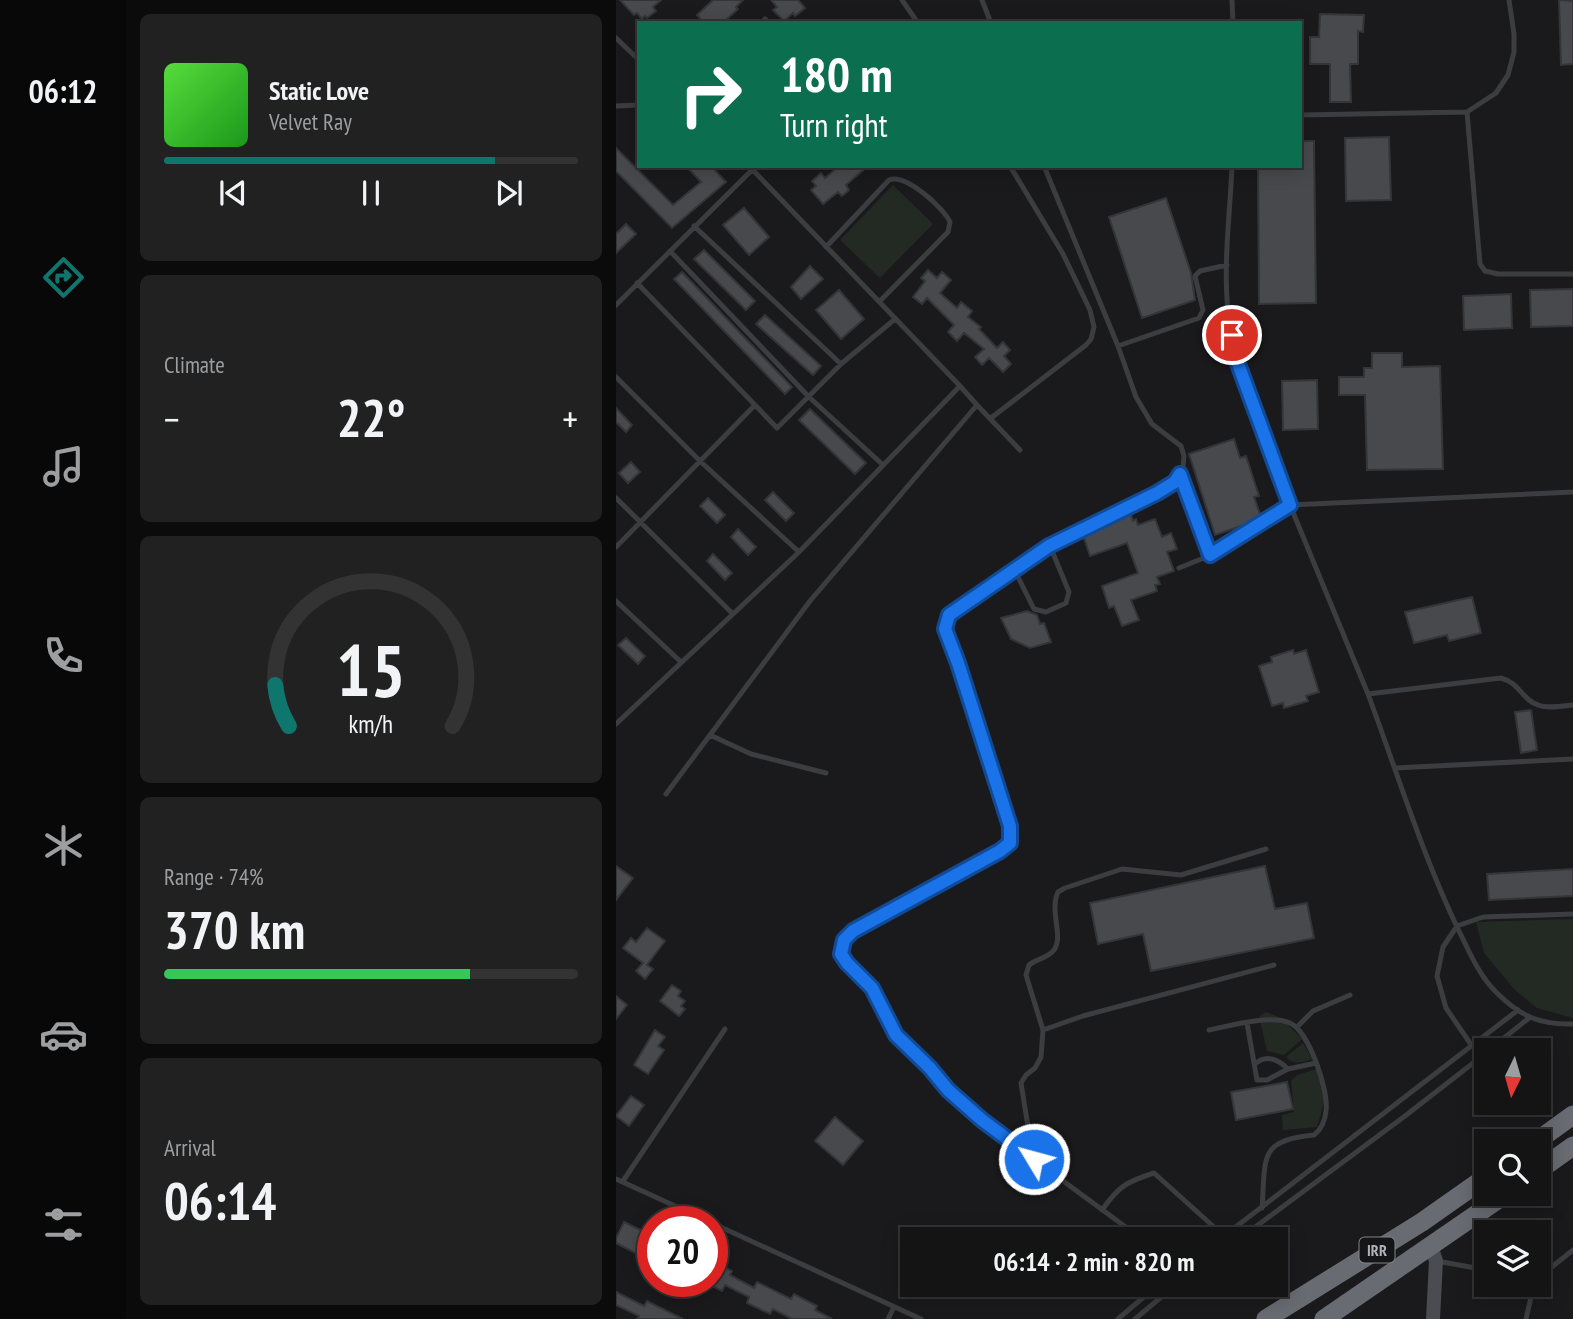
<!DOCTYPE html>
<meta charset="utf-8">
<style>
body{margin:0;font-family:"PT Sans Narrow",sans-serif;background:#212122;color:#f1f3f6;height:100vh;display:flex;flex-direction:column;font-size:26px;white-space:nowrap}
*{box-sizing:border-box;margin:0}
p{font-size:23px;color:#9d9ea0}
.icon{flex:none;width:38px;height:38px;fill:none;stroke:currentColor;stroke-width:2;stroke-linecap:round;stroke-linejoin:round}
.map{position:relative;flex:1;overflow:hidden}
.panel{display:flex;flex-direction:column;gap:14px;padding:14px;background:#0b0b0c;width:490px}
.panel>*{flex:none}
.top-card{position:absolute;left:21px;top:21px;width:665px;height:147px;border-radius:0px;box-shadow:0 4px 18px #0003,0 0 0 2px #333334;background:#0b6e4f;color:#fff;overflow:hidden}
.needle{width:46px;rotate:185deg}
.fabs{position:absolute;left:858px;top:1038px;display:grid;gap:14px}
.fabs a{display:grid;place-items:center;width:77px;height:77px;border-radius:0px;background:#141415;box-shadow:0 4px 18px #0003,0 0 0 2px #333334;font-size:35px}
.speed{position:absolute;left:21px;top:1206px;display:flex;gap:14px;font-size:35px;font-weight:700;text-align:center}
.speed>*{display:grid;place-content:center;width:91px;height:91px;border-radius:50%;background:#141415;box-shadow:0 4px 18px #0003,0 0 0 2px #333334;line-height:1}
.speed .limit{border:10px solid #d22;background:#fff;color:#111}
.pin{position:absolute;display:grid;place-items:center;width:60px;height:60px;color:#fff;margin:-30px;border:4px solid #fff;border-radius:50%;box-shadow:0 2px 7px #0007}
.me{position:absolute;width:77px;margin:-38px;rotate:307deg;stroke-linejoin:round;filter:drop-shadow(0 0 5px #0008)}
.turn{display:flex;align-items:center;gap:24px;height:147px;padding:0 28px;font-size:32px}
.turn .icon{width:91px;height:91px;stroke-width:2.5}
.turn b{display:block;font-size:49px;line-height:60px}
.big{font-size:52px;font-weight:700;line-height:1.1}
.panel .tile{flex:1;display:flex;flex-direction:column;justify-content:center;gap:10px;min-width:0;padding:0 24px;border-radius:10px;background:#212122}
.panel .dial{align-items:center;gap:0}
.dial svg{height:182px;overflow:visible;fill:none;stroke:#333334;stroke-width:7;stroke-linecap:round;text-anchor:middle}
.dial text{fill:#f1f3f6;stroke:none}
.song{display:flex;align-items:center;gap:21px}
.cover{width:84px;height:84px;border-radius:10px;background:linear-gradient(135deg,hsl(110 70% 55%),hsl(120 70% 35%))}
.played{height:7px;border-radius:4px;background:linear-gradient(90deg,#0f766e 80%,#333334 80%)}
.keys{display:flex;justify-content:space-around;direction:ltr}
.heat{display:flex;justify-content:space-between;align-items:center;font-size:38px;direction:ltr}
.charge{height:10px;border-radius:5px;background:linear-gradient(90deg,#34c759 74%,#333334 0)}
.trip{position:absolute;left:284px;top:1227px;width:388px;height:70px;border-radius:0px;background:#141415;box-shadow:0 4px 18px #0003,0 0 0 2px #333334;font-weight:700;line-height:70px;text-align:center}
main{display:flex;flex:1;min-height:0}
.tabs{display:flex;flex-direction:column;width:126px;justify-content:space-around;align-items:center;background:#080808;color:#9d9ea0}
.tabs .icon{width:49px;height:49px}
.tabs .on{color:#0f766e}
.tabs b{font-size:32px;color:#f1f3f6}
.map>svg:first-child{display:block}
</style>
<main>
<nav class="tabs">
<b>06:12</b>
<svg class="icon on" aria-label="directions" viewBox="0 0 24 24"><path d="M12 3l9 9-9 9-9-9zM9 14v-3h6M13 9l2 2-2 2"/></svg>
<svg class="icon" aria-label="music" viewBox="0 0 24 24"><path d="M9 18V5l10-2v13"/><circle cx="6" cy="18" r="3"/><circle cx="16" cy="16" r="3"/></svg>
<svg class="icon" aria-label="phone" viewBox="0 0 24 24"><path d="M5 4h4l2 5-3 2q2 4 5 5l2-3 5 2v4C11 20 4 13 5 4z"/></svg>
<svg class="icon" aria-label="climate" viewBox="0 0 24 24"><path d="M12 3v18M4 7l16 10M4 17L20 7"/></svg>
<svg class="icon" aria-label="car" viewBox="0 0 24 24"><path d="M5 17H2v-5l4-1 3-4h7l3 4 3 1v5h-3M9 17h6M6 11h13"/><circle cx="7" cy="17" r="2"/><circle cx="17" cy="17" r="2"/></svg>
<svg class="icon" aria-label="filters" viewBox="0 0 24 24"><path d="M4 7h16M4 17h16"/><circle cx="9" cy="7" r="2"/><circle cx="15" cy="17" r="2"/></svg>
</nav>
<section class="panel">
<div class="tile">
<div class="song"><i class="cover"></i><div><b>Static Love</b><p>Velvet Ray</p></div></div>
<div class="played"></div>
<div class="keys"><svg class="icon" aria-label="previous" viewBox="0 0 24 24"><path d="M18 5L8 12l10 7zM5 5v14"/></svg><svg class="icon" aria-label="pause" viewBox="0 0 24 24"><path d="M8 5v14M16 5v14"/></svg><svg class="icon" aria-label="next" viewBox="0 0 24 24"><path d="M6 5l10 7-10 7zM19 5v14"/></svg></div>
</div>
<div class="tile"><p>Climate</p>
<div class="heat"><a>−</a><b class="big">22°</b><a>+</a></div>
</div>
<div class="tile dial"><svg viewBox="0 0 100 80">
<path d="M14 69A42 42 0 1 1 86 69"/>
<path d="M14 69A42 42 0 0 1 8 51" stroke="#0f766e"/>
<text x="50" y="56" font-size="32" font-weight="700">15</text>
<text x="50" y="72" font-size="11">km/h</text>
</svg></div>
<div class="tile"><p>Range · 74%</p><b class="big">370 km</b><div class="charge"></div></div>
<div class="tile"><p>Arrival</p><b class="big">06:14</b></div>
</section>
<div class="map">
<svg width="957" height="1319" viewBox="0 0 957 1319">
<rect width="100%" height="100%" fill="#1a1a1c"/>
<path fill="#222a23" d="M 277,185 L 317,224 L 264,278 L 224,240 Z
M 957,919 L 957,1018 L 921,1008 L 899,990 L 868,953 L 860,922 Z
M 650,1012 L 665,1018 L 686,1039 L 668,1055 L 651,1051 L 643,1016 Z
M 687,1043 L 696,1059 C 686,1063 678,1065 670,1057 Z
M 701,1069 L 709,1099 L 701,1127 L 667,1130 L 666,1115 L 678,1112 L 675,1081 L 681,1075 Z"/>
<path fill="#47494c" stroke="#343538" stroke-width="2" d="M 4,0 L 45,0 L 37,7 L 40,11 L 31,18 L 29,16 L 26,19 L 21,13 L 18,15 Z
M 97,0 L 127,0 L 120,7 L 122,9 L 111,19 L 115,23 L 88,23 L 81,15 Z
M 155,0 L 182,0 L 189,8 L 179,16 L 177,13 L 168,21 L 157,10 L 161,7 Z
M 943,0 L 957,1 L 957,64 L 945,65 Z
M 704,14 L 748,15 L 747,32 L 742,31 L 742,64 L 734,64 L 735,102 L 714,102 L 714,64 L 694,64 L 694,37 L 703,37 Z
M 773,137 L 775,200 L 730,201 L 729,138 Z
M 684,141 L 698,141 L 700,303 L 643,304 L 642,166 L 684,166 Z
M 0,148 L 57,205 L 85,182 L 70,166 L 95,166 L 110,182 L 56,228 L 0,171 Z
M 223,166 L 252,166 L 230,185 L 233,190 L 226,196 L 222,192 L 207,204 L 195,190 L 200,186 L 196,181 L 205,173 L 209,178 Z
M 550,198 L 575,273 L 579,300 L 526,318 L 493,217 Z
M 128,208 L 153,237 L 133,255 L 107,225 Z
M 10,224 L 20,234 L 0,253 L 0,234 Z
M 88,250 L 139,301 L 130,310 L 78,259 Z
M 194,266 L 207,279 L 185,299 L 175,287 Z
M 312,270 L 321,278 L 326,272 L 335,280 L 324,293 L 341,308 L 345,302 L 356,311 L 352,317 L 365,327 L 363,329 L 381,348 L 387,342 L 394,350 L 388,356 L 395,364 L 387,372 L 373,358 L 366,365 L 359,357 L 368,349 L 348,333 L 341,341 L 332,332 L 338,325 L 311,298 L 306,304 L 297,297 L 309,281 L 305,278 Z
M 66,272 L 176,387 L 169,394 L 58,279 Z
M 957,289 L 957,326 L 915,327 L 914,290 Z
M 223,290 L 248,319 L 225,339 L 200,310 Z
M 895,294 L 896,328 L 848,330 L 847,296 Z
M 149,315 L 205,366 L 197,375 L 140,324 Z
M 756,353 L 786,353 L 786,367 L 824,366 L 827,469 L 751,470 L 749,395 L 723,395 L 723,377 L 748,377 L 748,368 L 756,368 Z
M 701,380 L 702,429 L 667,430 L 666,381 Z
M 0,408 L 16,425 L 10,432 L 0,422 Z
M 194,409 L 250,463 L 239,474 L 183,420 Z
M 618,439 L 624,458 L 630,456 L 643,496 L 638,497 L 645,517 L 637,522 L 599,535 L 573,454 Z
M 15,462 L 24,472 L 12,483 L 3,473 Z
M 157,492 L 178,513 L 170,521 L 149,500 Z
M 92,498 L 109,515 L 101,523 L 84,506 Z
M 515,514 L 517,521 L 520,519 L 522,525 L 539,519 L 546,537 L 555,533 L 561,549 L 551,552 L 558,571 L 541,577 L 544,584 L 539,585 L 541,591 L 515,600 L 523,620 L 506,626 L 498,606 L 493,608 L 486,586 L 522,573 L 511,543 L 474,556 L 467,535 Z
M 122,529 L 140,547 L 132,555 L 115,537 Z
M 97,554 L 116,573 L 109,580 L 91,561 Z
M 856,597 L 865,633 L 833,641 L 831,635 L 798,643 L 789,612 Z
M 411,611 L 421,615 L 424,624 L 428,623 L 435,642 L 414,648 L 395,639 L 385,618 Z
M 10,638 L 29,656 L 22,664 L 2,645 Z
M 677,650 L 678,654 L 690,650 L 703,692 L 690,696 L 692,701 L 668,708 L 667,703 L 656,706 L 643,666 L 656,662 L 655,657 Z
M 915,710 L 921,750 L 905,753 L 899,712 Z
M 0,866 L 17,878 L 0,900 Z
M 649,866 L 659,909 L 691,903 L 698,938 L 535,971 L 527,934 L 482,944 L 474,903 Z
M 957,869 L 957,896 L 873,900 L 871,874 Z
M 31,928 L 49,941 L 31,965 L 37,969 L 29,979 L 20,971 L 27,963 L 7,948 L 15,938 L 20,942 Z
M 56,985 L 65,991 L 62,996 L 69,1001 L 65,1006 L 69,1009 L 63,1016 L 44,1001 Z
M 0,996 L 11,1005 L 0,1019 Z
M 39,1030 L 49,1037 L 42,1046 L 48,1050 L 32,1074 L 18,1065 Z
M 671,1082 L 677,1109 L 620,1120 L 615,1092 Z
M 15,1096 L 28,1105 L 13,1126 L 0,1116 Z
M 219,1117 L 247,1141 L 227,1165 L 199,1141 Z
M 8,1222 L 31,1233 L 29,1238 L 37,1242 L 37,1254 L 24,1248 L 21,1254 L 0,1243 L 0,1238 Z
M 96,1261 L 116,1271 L 114,1275 L 138,1288 L 141,1282 L 175,1299 L 178,1294 L 201,1306 L 199,1310 L 216,1319 L 176,1319 L 157,1309 L 154,1314 L 131,1303 L 133,1297 L 109,1285 L 106,1291 L 96,1286 Z
M 0,1292 L 28,1306 L 31,1301 L 67,1319 L 21,1319 L 23,1316 L 0,1305 Z"/>
<g fill="none" stroke-linecap="round" stroke-linejoin="round">
<path stroke="#3c3d41" stroke-width="5" d="M 286,0 L 302,23
M 366,0 L 375,23
M 616,0 L 617,23
M 146,23 L 149,19 L 153,23
M 0,38 L 23,60
M 0,106 L 23,105
M 851,112 L 864,264 L 869,271 L 882,274 L 957,274
M 684,115 L 851,112 L 880,93 L 892,75 L 898,52 L 898,34 L 893,0
M 428,166 L 502,346 L 520,397 L 536,424 L 565,446 L 568,456 L 567,467 L 559,482 L 434,546 L 333,615 L 329,629 L 342,663 L 394,826 L 394,843 L 384,851 L 237,931 L 228,940 L 225,954 L 231,963 L 256,988 L 280,1035 L 314,1067 L 332,1090 L 405,1150 L 526,1239
M 616,166 C 614,214 607,264 612,311 C 620,379 649,442 674,505 L 957,492
M 78,226 L 225,364 L 279,319
M 210,247 L 273,180 C 289,173 327,207 334,222 L 332,232 L 264,301
M 54,251 L 193,397 L 267,465
M 21,283 L 139,405
M 0,305 L 137,169
M 502,346 L 583,318 L 587,310 L 579,276 L 584,271 L 611,265
M 0,377 L 85,462 L 183,552
M 361,405 L 404,450
M 375,418 L 470,345 L 475,339 L 478,327 L 474,310 L 447,254 L 394,166
M 564,474 L 595,555
M 0,498 L 116,613
M 0,547 L 139,405 L 161,428 L 225,364
M 563,568 L 595,555 L 674,505 L 752,694 L 885,678 C 904,683 906,700 922,705 C 932,709 946,706 957,705
M 399,571 L 418,609 L 430,612 L 450,603 L 453,592 L 434,546
M 0,601 L 65,662
M 752,694 C 781,772 806,854 842,929 C 853,951 863,976 881,993 C 904,1016 924,1025 957,1024
M 0,724 L 183,552 L 344,386 L 133,166
M 94,735 L 135,754 L 210,773
M 779,768 L 957,759
M 50,794 L 194,601 L 361,405 L 344,386
M 631,1023 L 641,1080 L 651,1080 L 672,1069 L 700,1063
M 681,1027 L 697,1011 L 734,995
M 427,1030 L 467,1016 L 658,965
M 593,1030 C 614,1026 654,1014 674,1023 C 693,1031 713,1091 710,1111 C 709,1121 706,1129 698,1135 C 641,1140 650,1159 646,1208
M 856,1046 L 830,1008 L 821,976 L 827,947 L 841,926 L 867,917 L 957,914
M 873,1050 L 913,1018
M 639,1064 C 650,1054 662,1059 672,1069
M 417,1158 L 405,1083 L 410,1075 L 419,1068 L 425,1057 L 427,1030 L 410,975 L 413,965 C 420,959 432,958 438,950 C 448,936 433,911 442,892 L 449,888 L 506,869 L 565,875 L 650,849
M 0,1179 L 94,1222
M 7,1181 L 109,1029
M 486,1210 C 503,1186 510,1182 538,1173 L 608,1236
M 96,1223 L 305,1319
M 604,1239 L 902,1010
M 623,1239 L 789,1116 L 870,1053
M 821,1261 L 870,1270
M 922,1274 L 932,1270 L 957,1250
M 272,1319 L 278,1307
M 502,1319 L 543,1284
M 519,1319 L 561,1284
M 910,1319 L 918,1284"/>
<path stroke="#4a4c51" stroke-width="14" d="M 815,1246 L 820,1261 L 817,1319"/>
<path stroke="#686c72" stroke-width="19" d="M 921,1141 L 957,1115
M 922,1171 L 957,1146
M 650,1319 L 806,1222 L 870,1177
M 708,1319 L 890,1194"/>
</g>
<g fill="none" stroke-linecap="round" stroke-linejoin="round">
<g stroke="#114b97" stroke-width="18">
<path id="route" d="M 418,1159 L 366,1120 L 332,1090 L 314,1068 L 280,1035 L 256,988 L 231,963 L 225,954 L 228,940 L 237,931 L 384,851 L 394,843 L 394,826 L 342,663 L 329,629 L 333,615 L 433,546 L 541,493 L 559,482 L 564,474 L 594,555 L 674,505 L 621,361 L 616,335"/>
</g>
<use href="#route" stroke="#1a73e8" stroke-width="12"/>
</g>
<g text-anchor="middle" dominant-baseline="central" stroke-width="7" stroke-linejoin="round" paint-order="stroke">
<rect fill="#151517" stroke="#80848a" stroke-width="2" x="743.5" y="1237.5" width="35" height="25" rx="5"/>
<g font-size="16" font-weight="bold" fill="#aeb3bb">
<text x="761" y="1250">IRR</text>
</g>
</g>
</svg>
<div class="fabs">
<a><svg class="needle" viewBox="-14 -14 28 28"><path d="M0-13l5 13h-10z" fill="#e53935"/><path d="M0 13l5-13h-10z" fill="#9d9ea0"/></svg></a>
<a><svg class="icon" aria-label="search" viewBox="0 0 24 24"><circle cx="10" cy="10" r="6"/><path d="M15 15l6 6"/></svg></a>
<a><svg class="icon" aria-label="layers" viewBox="0 0 24 24"><path d="M12 4l9 5-9 5-9-5zM3 14l9 5 9-5"/></svg></a>
</div>
<div class="speed"><div class="limit">20</div></div>
<div class="pin" style="left:616px;top:335px;background:#d93025"><svg class="icon" aria-label="arrive" viewBox="0 0 24 24"><path d="M6 21V4h12l-3 4 3 4H6"/></svg></div>
<svg class="me" style="left:418px;top:1159px" viewBox="-20 -20 40 40"><circle r="17" fill="#1a73e8" stroke="#fff" stroke-width="3"/><path d="M0-11L8 9 0 5-8 9z" fill="#fff"/></svg>
<div class="trip">06:14 · 2 min · 820 m</div>
<div class="top-card">
<div class="turn"><svg class="icon" aria-label="right" viewBox="0 0 24 24"><path d="M7 20v-9h11M14 6l5 5-5 5"/></svg><div><b>180 m</b>Turn right</div></div>
</div>
</div>
</main>
